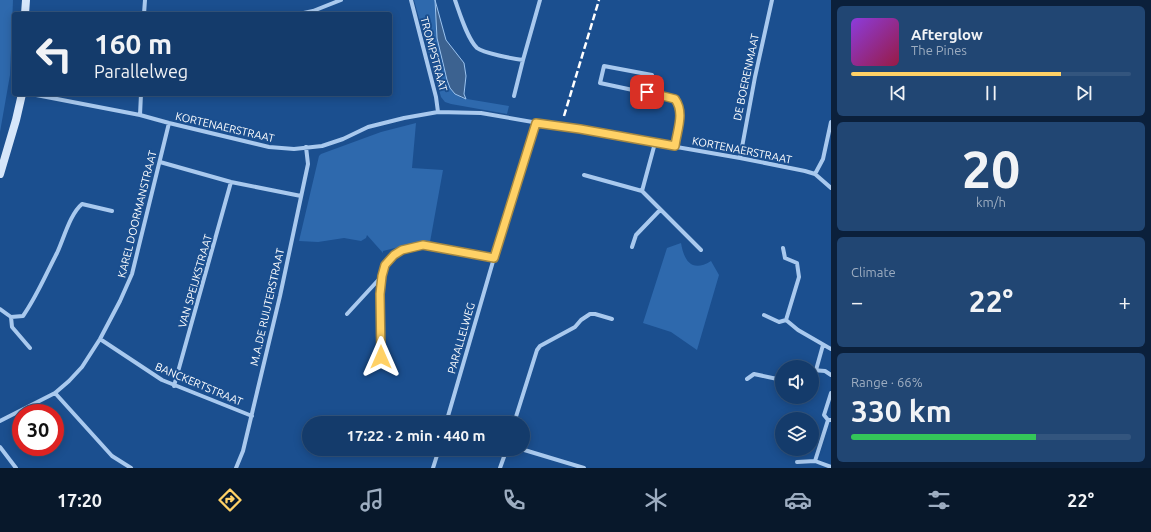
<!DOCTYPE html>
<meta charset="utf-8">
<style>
body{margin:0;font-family:Ubuntu,sans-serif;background:#214673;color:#f1f3f6;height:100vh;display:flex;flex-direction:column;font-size:15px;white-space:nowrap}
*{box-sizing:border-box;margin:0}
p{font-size:13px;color:#9dadc1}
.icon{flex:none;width:22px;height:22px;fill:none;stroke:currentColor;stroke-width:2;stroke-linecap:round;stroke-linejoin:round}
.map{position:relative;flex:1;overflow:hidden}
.details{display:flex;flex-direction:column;gap:6px;padding:6px;background:#0b203b;width:320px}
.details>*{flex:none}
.top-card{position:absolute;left:12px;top:12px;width:380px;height:84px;border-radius:4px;box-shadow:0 2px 10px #0003,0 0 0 1px #33557e;background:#143b6b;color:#f1f3f6;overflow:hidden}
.buttons{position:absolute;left:775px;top:360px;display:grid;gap:8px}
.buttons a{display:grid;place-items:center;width:44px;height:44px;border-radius:50%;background:#143b6b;box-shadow:0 2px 10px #0003,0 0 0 1px #33557e;font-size:20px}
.speed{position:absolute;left:12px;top:404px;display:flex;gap:8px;font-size:20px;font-weight:700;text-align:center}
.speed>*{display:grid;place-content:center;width:52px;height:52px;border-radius:50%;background:#143b6b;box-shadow:0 2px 10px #0003,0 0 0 1px #33557e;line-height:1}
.speed .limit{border:6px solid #d22;background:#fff;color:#111}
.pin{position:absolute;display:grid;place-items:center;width:34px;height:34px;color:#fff;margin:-17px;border-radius:8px;box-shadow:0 2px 6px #0006}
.me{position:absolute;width:44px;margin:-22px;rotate:0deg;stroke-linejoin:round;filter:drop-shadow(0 0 3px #0008)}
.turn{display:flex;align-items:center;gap:14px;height:84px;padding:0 16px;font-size:18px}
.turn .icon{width:52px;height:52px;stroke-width:2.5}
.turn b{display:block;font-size:28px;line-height:34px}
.big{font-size:30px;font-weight:600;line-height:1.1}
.details .card{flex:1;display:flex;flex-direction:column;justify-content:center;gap:6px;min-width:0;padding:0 14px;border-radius:6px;background:#214673}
.details .dial{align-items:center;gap:0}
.dial b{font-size:52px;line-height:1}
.song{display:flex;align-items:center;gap:12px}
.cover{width:48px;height:48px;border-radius:6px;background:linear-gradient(135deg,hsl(270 70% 55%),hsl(340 70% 35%))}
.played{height:4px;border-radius:2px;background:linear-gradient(90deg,#ffd166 75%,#33557e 75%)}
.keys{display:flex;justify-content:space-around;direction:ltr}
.heat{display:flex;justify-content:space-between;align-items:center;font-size:22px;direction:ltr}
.charge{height:6px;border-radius:3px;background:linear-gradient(90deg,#34c759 66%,#33557e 0)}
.trip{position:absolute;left:302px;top:416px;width:228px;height:40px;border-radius:20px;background:#143b6b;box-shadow:0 2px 10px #0003,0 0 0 1px #33557e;font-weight:600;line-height:40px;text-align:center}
.tabs{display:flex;height:64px;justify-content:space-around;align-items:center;background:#08182b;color:#9dadc1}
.tabs .icon{width:28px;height:28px}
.tabs .current{color:#ffd166}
.tabs b{font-size:18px;color:#f1f3f6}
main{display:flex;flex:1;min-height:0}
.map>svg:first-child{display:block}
</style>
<main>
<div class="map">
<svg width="831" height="468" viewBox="0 0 831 468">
<rect width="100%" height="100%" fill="#1b4f8f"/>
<path fill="#2e69ad" d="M 0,0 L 13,0 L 10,75 L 0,132 Z
M 414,0 L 435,0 L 437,39 L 461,98 L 509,106 L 507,114 L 451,104 L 445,102 L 441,97 Z
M 416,123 L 412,168 L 443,170 L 430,242 L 415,243 L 383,251 L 383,253 L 367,235 L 366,238 L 361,241 L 344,238 L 318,242 L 299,241 L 319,156 L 321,154 L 381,132 Z
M 681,243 C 684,261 692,273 711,261 L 719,275 L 697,350 L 671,332 L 643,323 L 667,248 Z"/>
<path fill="#3c6290" stroke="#9cc4f0" d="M 435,0 L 446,40 L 464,63 L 466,76 L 464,94 L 466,99 L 455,94 L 450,88 L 447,80 L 437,38 Z"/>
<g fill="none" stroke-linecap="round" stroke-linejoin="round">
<path stroke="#a9c9ee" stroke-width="4" d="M 411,0 L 436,97 L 438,112
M 455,0 C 460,14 467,38 477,48 C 483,53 514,59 523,60
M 144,14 L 145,0
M 299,14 L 313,11 L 341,0
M 647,92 L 652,75 L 604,66 L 600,83 L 675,99 C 685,113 677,130 675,146
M 31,94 L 140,115 L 169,123 L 269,147 L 294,149 L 322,146 L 343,139 L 368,127 L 404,118 L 438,112 L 481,113 L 740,158 L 805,171 L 815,174 L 831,188
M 514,96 L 523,60 L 540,0
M 140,115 L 141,94
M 740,158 L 755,77 L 772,0
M 160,162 L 231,182 L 301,196
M 815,174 L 823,159 L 831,122
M 584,175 L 642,191 L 701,250
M 642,191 L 655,143
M 632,247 L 636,235 L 660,210
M 783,248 L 785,258 L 797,263 L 799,277 L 786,320
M 0,309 L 11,317 L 12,327 L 30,348
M 347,314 L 382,276
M 764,315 L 779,322 L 786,320
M 11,317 L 23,316 C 37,296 46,274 57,253 C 64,238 70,214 82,204 L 112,211
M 786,320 L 798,330 L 831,349
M 100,339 L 162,380 L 252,416
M 381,357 L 380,294 L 382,276 L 385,265 L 394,255 L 402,250 L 423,245 L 494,258
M 812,370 L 825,371 L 831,375
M 816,370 L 823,345
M 747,379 L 754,374 L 782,380
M 174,386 L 231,182
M 55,393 L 112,456 L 131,468
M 831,393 L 824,415 L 828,420 L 831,420
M 0,421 L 55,393 L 69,381 L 82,367 L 100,339 L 120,301 L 132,274 L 169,123
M 446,423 L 494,258 L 536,123
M 514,423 L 537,350 L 540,346 L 575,327 L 581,320 L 590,314 L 595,314 L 612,319
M 0,447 L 16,468
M 521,449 L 584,468
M 815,461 L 828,420
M 797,462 L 815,461 L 831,467
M 236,468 L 243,451 L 280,296 L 308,164 L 306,147
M 433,468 L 439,449
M 500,468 L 505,454 L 509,449"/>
<path stroke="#d6e6fa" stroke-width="8" d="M 25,14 L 26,0
M 0,174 L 16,120 L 22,94"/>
<path stroke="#fff" stroke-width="2.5" stroke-dasharray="7 3" stroke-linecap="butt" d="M 564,116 L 599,0"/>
</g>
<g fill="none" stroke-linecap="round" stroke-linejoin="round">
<g stroke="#a68842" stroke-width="10">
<path id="route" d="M 381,357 L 380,294 L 382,276 L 385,265 L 394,255 L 402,250 L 423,245 L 494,258 L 536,123 L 580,129 L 675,146 C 677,130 685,113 675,99 L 647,92"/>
</g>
<use href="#route" stroke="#ffd166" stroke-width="7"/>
</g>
<g text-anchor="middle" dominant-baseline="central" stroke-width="4" stroke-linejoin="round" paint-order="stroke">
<g font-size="11" fill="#fff" stroke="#1b4f8f">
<text transform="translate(434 54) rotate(75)">TROMPSTRAAT</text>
<text transform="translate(746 77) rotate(-78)">DE BOERENMAAT</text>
<text transform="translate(225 127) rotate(13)">KORTENAERSTRAAT</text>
<text transform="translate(742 150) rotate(11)">KORTENAERSTRAAT</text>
<text transform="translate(137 214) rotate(-76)">KAREL DOORMANSTRAAT</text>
<text transform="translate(195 281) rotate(-74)">VAN SPEIJKSTRAAT</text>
<text transform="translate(267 307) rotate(-77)">M.A.DE RUIJTERSTRAAT</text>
<text transform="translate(461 338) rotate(-74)">PARALLELWEG</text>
<text transform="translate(199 384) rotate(23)">BANCKERTSTRAAT</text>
</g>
</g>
</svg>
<div class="buttons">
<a><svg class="icon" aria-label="sound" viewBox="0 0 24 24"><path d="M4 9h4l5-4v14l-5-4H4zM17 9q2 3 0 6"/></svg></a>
<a><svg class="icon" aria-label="layers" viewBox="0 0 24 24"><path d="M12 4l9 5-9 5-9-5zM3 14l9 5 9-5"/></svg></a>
</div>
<div class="speed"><div class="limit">30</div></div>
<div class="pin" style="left:647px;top:92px;background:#d93025"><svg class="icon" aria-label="arrive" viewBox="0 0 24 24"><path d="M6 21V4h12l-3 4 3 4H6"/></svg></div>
<svg class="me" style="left:381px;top:357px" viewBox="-20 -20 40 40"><path d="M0-17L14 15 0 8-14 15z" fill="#ffd166" stroke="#fff" stroke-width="4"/></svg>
<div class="trip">17:22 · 2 min · 440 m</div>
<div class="top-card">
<div class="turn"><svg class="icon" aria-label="left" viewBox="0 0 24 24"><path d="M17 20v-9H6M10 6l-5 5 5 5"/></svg><div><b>160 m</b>Parallelweg</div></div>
</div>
</div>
<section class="details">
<div class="card">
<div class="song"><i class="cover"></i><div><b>Afterglow</b><p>The Pines</p></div></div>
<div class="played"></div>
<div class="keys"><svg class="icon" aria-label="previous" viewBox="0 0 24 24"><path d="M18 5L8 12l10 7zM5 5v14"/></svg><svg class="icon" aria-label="pause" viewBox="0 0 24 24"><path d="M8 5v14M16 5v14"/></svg><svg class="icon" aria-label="next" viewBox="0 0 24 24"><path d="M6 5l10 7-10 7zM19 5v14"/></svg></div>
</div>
<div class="card dial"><b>20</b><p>km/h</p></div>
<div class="card"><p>Climate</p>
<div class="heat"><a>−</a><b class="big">22°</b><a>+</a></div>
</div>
<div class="card"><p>Range · 66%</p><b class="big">330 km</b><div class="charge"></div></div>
</section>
</main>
<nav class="tabs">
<b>17:20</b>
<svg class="icon current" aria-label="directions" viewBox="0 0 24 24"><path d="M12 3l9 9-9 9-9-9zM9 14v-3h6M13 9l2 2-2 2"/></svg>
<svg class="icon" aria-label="music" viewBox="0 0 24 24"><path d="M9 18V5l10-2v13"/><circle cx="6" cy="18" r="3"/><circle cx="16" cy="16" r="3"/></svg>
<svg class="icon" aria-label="phone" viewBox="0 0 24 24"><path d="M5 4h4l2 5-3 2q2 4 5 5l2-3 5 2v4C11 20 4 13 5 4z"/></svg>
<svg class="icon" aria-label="climate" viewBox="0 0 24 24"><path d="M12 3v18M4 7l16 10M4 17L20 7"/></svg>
<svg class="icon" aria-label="car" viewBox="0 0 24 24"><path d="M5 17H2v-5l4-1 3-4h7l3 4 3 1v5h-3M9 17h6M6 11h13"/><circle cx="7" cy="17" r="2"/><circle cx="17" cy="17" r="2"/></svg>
<svg class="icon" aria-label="filters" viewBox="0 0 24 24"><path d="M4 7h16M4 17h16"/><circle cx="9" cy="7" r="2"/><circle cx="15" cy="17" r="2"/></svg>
<b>22°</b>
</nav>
